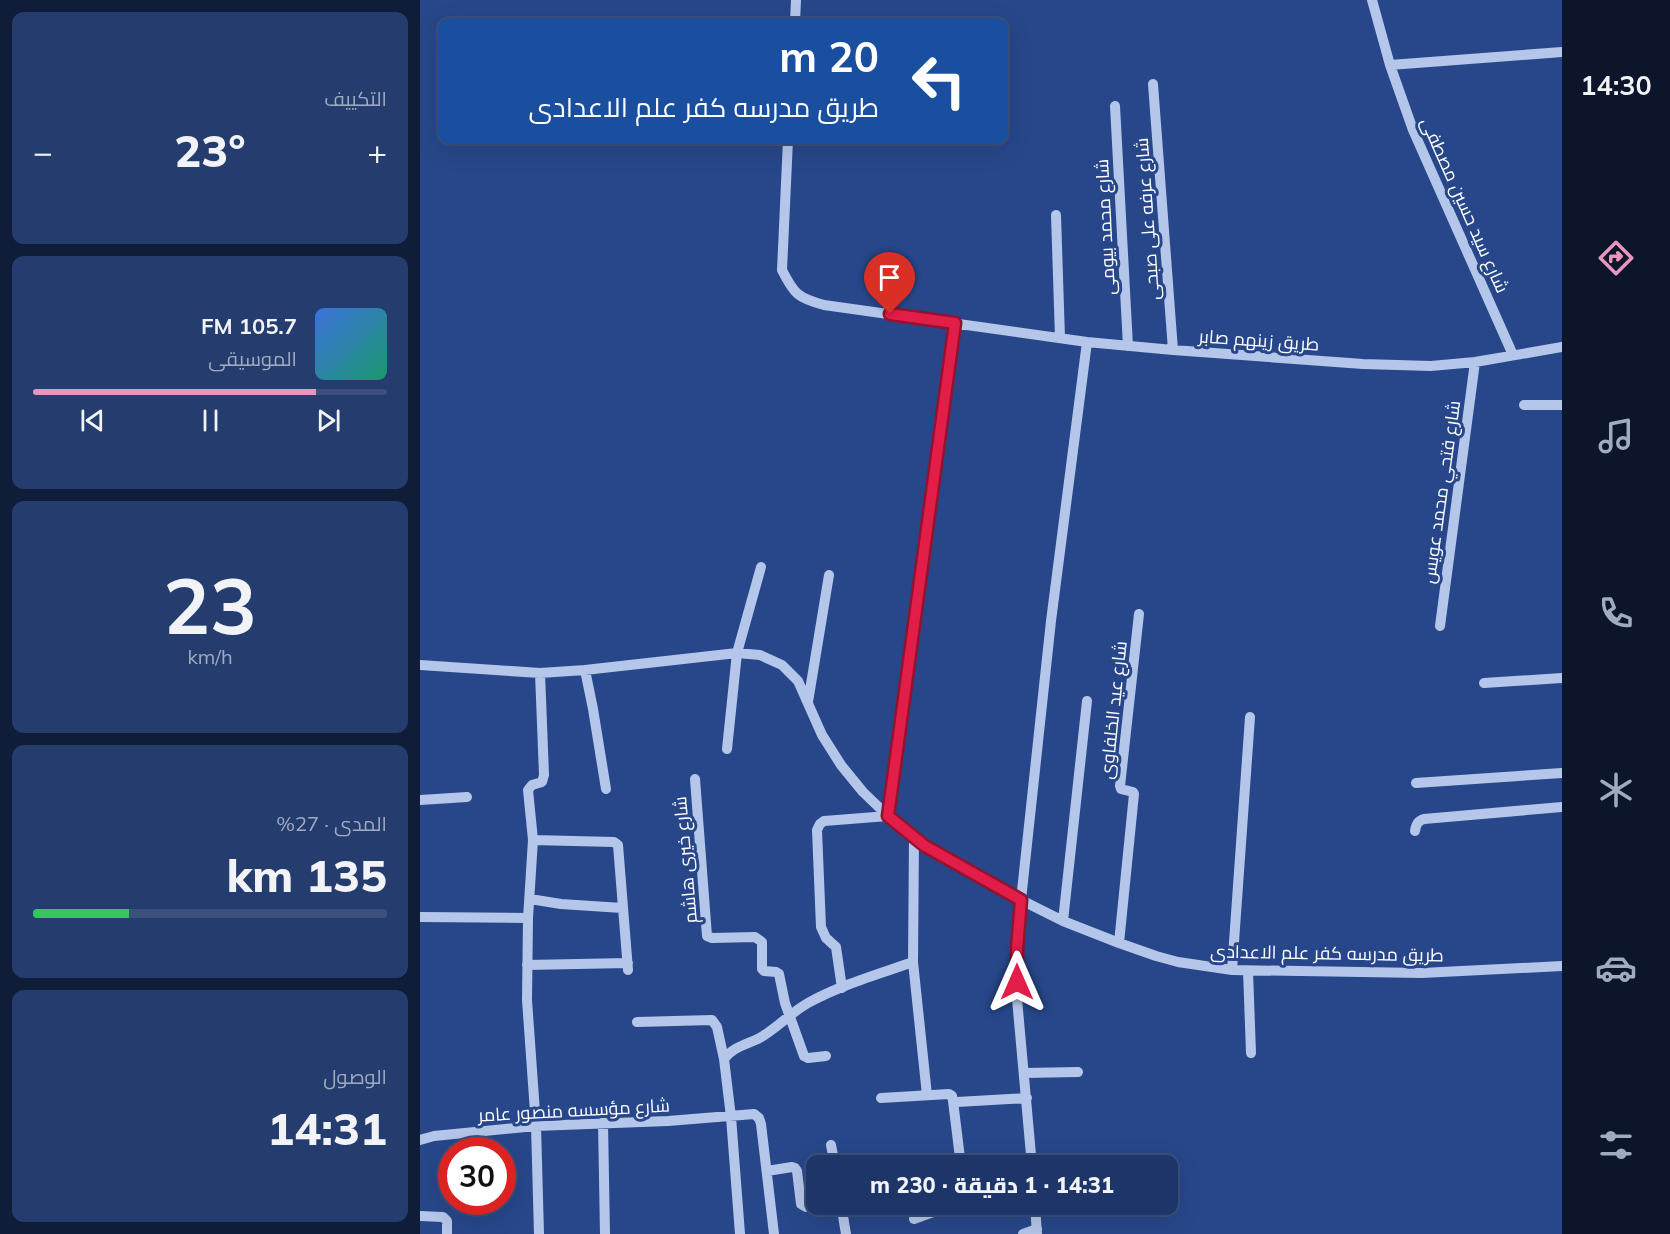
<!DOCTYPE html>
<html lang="ar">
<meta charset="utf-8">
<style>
body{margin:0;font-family:Mulish,Cairo,sans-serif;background:#253d6e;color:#f1f3f6;direction:rtl;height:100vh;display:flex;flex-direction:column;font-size:22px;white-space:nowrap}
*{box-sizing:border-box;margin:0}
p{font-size:20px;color:#a0abc0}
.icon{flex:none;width:33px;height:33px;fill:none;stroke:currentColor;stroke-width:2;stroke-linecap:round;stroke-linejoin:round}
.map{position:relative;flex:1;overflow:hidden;direction:ltr}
.panel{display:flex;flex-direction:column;gap:12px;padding:12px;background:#101d39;width:420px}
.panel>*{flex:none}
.hud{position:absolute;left:18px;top:18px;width:570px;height:126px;border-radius:12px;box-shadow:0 6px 24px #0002,0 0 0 2px #3b507c;direction:rtl;background:#1a4fa0;color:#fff;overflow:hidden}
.speed{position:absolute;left:18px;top:1137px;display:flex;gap:12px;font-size:30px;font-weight:700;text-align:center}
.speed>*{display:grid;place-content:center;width:78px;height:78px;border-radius:50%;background:#1d3568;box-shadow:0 6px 24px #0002,0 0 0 2px #3b507c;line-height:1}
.speed .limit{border:9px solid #d22;background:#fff;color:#111}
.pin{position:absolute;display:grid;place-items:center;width:51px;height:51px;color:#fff;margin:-62px -26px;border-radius:50% 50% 50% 0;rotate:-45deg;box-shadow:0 0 6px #0007}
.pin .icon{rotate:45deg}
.me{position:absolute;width:66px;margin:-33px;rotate:0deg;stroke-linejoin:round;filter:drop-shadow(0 0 4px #0008)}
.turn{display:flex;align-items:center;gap:21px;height:126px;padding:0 30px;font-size:27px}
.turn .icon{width:78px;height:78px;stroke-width:2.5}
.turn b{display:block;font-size:42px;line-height:51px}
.big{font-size:45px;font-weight:800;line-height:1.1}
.panel .card{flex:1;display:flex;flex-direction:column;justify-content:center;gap:9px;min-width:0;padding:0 21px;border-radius:12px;background:#253d6e}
.panel .dial{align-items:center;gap:0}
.dial b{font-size:78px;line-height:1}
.song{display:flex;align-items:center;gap:18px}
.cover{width:72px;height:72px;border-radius:9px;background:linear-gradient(135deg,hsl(220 70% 55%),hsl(160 70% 35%))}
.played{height:6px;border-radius:3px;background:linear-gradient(90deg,#e797bd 80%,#3b507c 80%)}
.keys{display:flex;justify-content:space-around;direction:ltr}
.heat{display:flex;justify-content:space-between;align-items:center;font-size:33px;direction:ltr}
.charge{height:9px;border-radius:4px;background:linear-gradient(90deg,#34c759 27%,#3b507c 0)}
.trip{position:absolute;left:386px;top:1155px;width:372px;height:60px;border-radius:12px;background:#1d3568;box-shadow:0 6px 24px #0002,0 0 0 2px #3b507c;font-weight:800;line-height:60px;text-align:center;direction:rtl}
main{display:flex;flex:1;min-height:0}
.tabs{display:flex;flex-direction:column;width:108px;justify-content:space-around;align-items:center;background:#0c152a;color:#a0abc0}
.tabs .icon{width:42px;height:42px}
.tabs .on{color:#e797bd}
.tabs b{font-size:27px;color:#f1f3f6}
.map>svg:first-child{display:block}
</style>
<main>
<nav class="tabs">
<b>14:30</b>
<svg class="icon on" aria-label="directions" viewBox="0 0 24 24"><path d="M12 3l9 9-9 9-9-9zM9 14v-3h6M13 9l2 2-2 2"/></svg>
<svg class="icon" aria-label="music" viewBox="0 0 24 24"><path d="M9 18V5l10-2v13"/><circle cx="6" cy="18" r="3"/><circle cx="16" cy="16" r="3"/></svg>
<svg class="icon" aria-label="phone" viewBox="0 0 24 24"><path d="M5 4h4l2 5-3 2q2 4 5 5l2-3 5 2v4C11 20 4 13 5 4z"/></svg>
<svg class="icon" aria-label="climate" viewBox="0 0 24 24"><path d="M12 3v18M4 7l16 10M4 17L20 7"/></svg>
<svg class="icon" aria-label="car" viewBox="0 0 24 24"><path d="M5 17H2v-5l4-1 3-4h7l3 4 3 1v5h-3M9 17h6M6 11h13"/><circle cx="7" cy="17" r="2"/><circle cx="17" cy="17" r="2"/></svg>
<svg class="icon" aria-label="filters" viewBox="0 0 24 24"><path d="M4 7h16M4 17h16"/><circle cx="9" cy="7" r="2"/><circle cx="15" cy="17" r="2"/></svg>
</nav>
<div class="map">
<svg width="1142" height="1234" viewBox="0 0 1142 1234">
<rect width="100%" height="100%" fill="#27478a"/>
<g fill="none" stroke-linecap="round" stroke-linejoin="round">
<path stroke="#b4c6e9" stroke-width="10" d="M 952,0 L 970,65 L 993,130 L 1093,355
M 375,22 L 376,0
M 970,65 L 1142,52
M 733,84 L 753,350
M 695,106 L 708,346
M 368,140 L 362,270 C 374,294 378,298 404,305 L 667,342 L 753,350 L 943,364 L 1011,366 L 1055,362 L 1142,347
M 636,215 L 640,338
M 1104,405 L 1142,405
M 1020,626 L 1055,362
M 0,665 L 120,673 L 165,670 L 317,653 L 340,655 L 362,665 L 378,681 L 402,735 L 421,765 L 443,792 L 468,816 L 505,846 L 601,900 L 643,921 L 699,943 L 736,956 L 758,962 L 812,970 L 1002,973 L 1142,966
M 165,670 L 173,709 L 186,789
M 1064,683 L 1142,678
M 388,702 L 409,575
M 307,749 L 317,653 L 341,567
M 275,779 L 287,936 L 292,938 L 335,937 L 342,942 L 342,969 L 344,971 L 356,972 L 359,974 L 365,1003 L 384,1056 L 388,1058 L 406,1056
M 996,783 L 1142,773
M 0,800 L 47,797
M 995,831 C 996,824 998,821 1004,819 L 1142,807
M 494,837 L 493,962 L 507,1095
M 113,840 L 194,842 L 198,845 L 208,970
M 110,899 L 141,904 L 202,908
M 0,917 L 108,918
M 643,921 L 667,701
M 699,943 L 714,794 L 713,792 L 701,789 L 700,786 L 719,614
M 107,965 L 208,963
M 812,970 L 830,717
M 828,971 L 831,1053
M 422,988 L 416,947 L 406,938 L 401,927 L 397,830 L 400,824 L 404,821 L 468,816 L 535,323
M 217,1022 L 292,1020 L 297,1027 L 304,1059
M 604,1073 L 658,1072
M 461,1098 L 529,1094 L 532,1096 L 533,1101 L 537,1102 L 607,1098
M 533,1101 L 541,1166
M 183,1122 L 185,1234
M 0,1140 L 14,1136 L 116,1126 L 248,1121 L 334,1114 L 339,1118 L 341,1124 L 354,1234
M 411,1145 L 415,1166
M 612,1166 L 597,999 L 597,949 L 601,900 L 631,621 L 667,342
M 347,1171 L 372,1167 L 375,1168 L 377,1171 L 381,1204 L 386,1207 L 396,1204
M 421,1204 L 426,1234
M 615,1204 L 617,1234
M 0,1216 L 23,1217 L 27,1221 L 27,1234
M 494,1219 L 535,1204
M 119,1234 L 116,1126 L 107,1000 L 108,918 L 113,840 L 108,790 L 112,785 L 122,782 L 124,775 L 120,673
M 320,1234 L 311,1117 L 304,1059 C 313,1046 330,1044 343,1036 C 359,1026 372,1012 388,1003 C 420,985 459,974 493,962
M 603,1234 L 617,1229"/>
</g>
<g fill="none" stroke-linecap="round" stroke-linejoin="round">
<g stroke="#92132f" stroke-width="15">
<path id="route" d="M 470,314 L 535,323 L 468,816 L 505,846 L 601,900 L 597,949 L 597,982"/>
</g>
<use href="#route" stroke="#e11d48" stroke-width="10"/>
</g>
<g text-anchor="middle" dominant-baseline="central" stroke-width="6" stroke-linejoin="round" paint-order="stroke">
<g font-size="18" fill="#fff" stroke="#27478a">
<text transform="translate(1045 205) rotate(66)">شارع سيد حسين مصطفى</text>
<text transform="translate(727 219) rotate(-94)">شارع عرفه على صبحى</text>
<text transform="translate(685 227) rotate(-93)">شارع محمد بيومى</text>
<text transform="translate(839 340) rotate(4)">طريق زينهم صابر</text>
<text transform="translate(1021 492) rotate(-82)">شارع فتحي محمد عويس</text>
<text transform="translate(693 710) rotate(-84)">شارع عيد الخلفاوى</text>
<text transform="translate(265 860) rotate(-95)">شارع خيرى هاشم</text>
<text transform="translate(907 953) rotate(1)">طريق مدرسه كفر علم الاعدادى</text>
<text transform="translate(154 1110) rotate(-3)">شارع مؤسسه منصور عامر</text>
</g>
</g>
</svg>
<div class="speed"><div class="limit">30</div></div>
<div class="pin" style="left:470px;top:314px;background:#d93025"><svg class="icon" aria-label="arrive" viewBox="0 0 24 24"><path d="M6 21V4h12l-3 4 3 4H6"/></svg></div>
<svg class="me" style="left:597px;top:982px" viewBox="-20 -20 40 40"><path d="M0-17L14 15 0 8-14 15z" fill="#e11d48" stroke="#fff" stroke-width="4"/></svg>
<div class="trip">14:31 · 1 دقيقة · 230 m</div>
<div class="hud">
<div class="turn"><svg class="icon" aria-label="left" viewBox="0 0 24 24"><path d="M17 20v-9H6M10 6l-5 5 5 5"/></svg><div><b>20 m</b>طريق مدرسه كفر علم الاعدادى</div></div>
</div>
</div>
<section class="panel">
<div class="card"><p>التكييف</p>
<div class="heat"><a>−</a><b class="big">23°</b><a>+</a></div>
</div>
<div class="card">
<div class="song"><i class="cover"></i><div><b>105.7 FM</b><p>الموسيقى</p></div></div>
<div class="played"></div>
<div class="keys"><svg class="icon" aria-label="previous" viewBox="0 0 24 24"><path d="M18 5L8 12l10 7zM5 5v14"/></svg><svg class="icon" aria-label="pause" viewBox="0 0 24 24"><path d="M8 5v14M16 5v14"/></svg><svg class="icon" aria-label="next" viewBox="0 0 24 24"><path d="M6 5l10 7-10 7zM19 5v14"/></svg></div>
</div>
<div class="card dial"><b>23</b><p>km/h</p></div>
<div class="card"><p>المدى · 27%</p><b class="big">135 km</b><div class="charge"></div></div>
<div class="card"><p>الوصول</p><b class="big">14:31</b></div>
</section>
</main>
